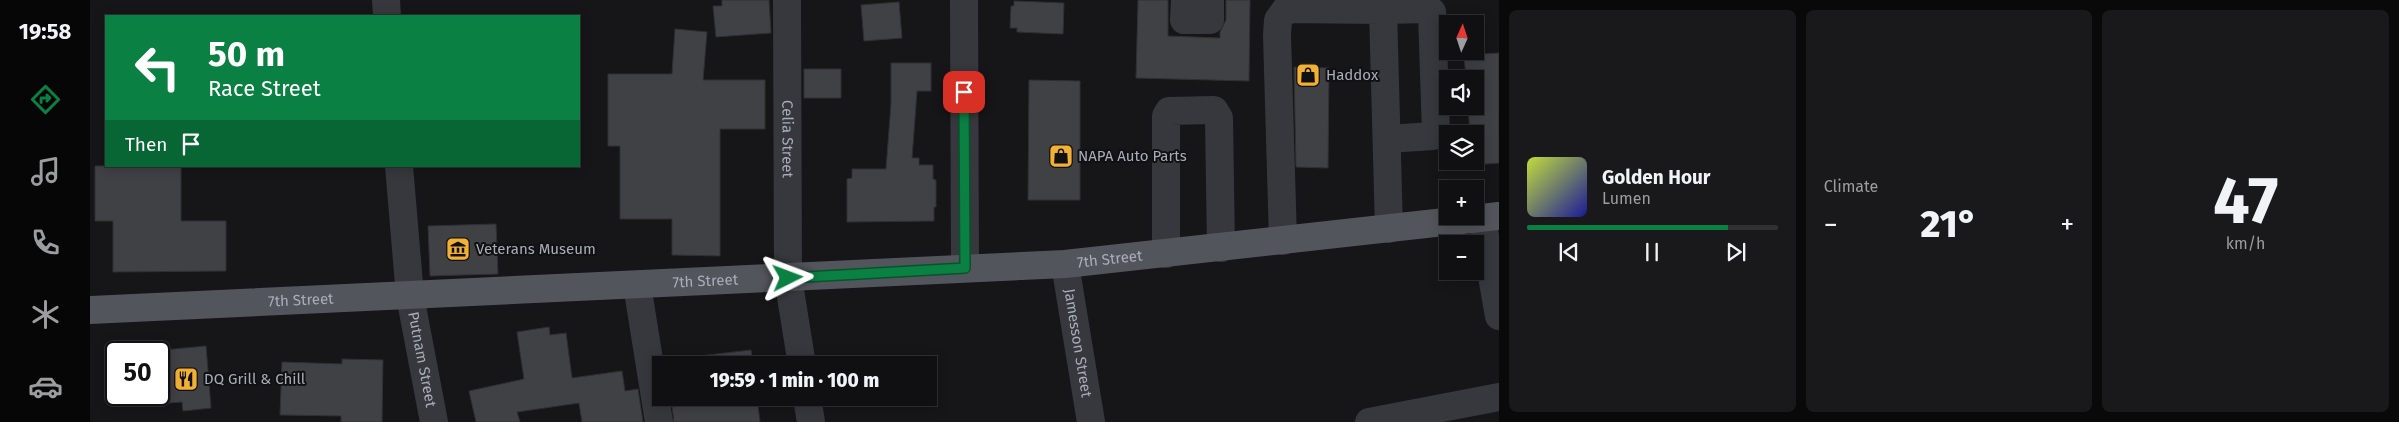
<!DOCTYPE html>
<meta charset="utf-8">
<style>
body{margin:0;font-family:"Fira Sans",sans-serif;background:#19191b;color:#f1f3f6;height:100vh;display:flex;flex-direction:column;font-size:19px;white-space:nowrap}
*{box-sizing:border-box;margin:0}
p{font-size:16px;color:#9c9d9f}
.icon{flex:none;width:28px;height:28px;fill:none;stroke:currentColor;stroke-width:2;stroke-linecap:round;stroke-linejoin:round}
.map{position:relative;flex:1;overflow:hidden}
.panel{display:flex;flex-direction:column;gap:10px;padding:10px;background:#09090a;width:900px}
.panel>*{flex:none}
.banner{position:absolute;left:15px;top:15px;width:475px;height:152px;border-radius:0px;box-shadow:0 2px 12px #0003,0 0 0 1px #303032;background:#0b8043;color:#fff;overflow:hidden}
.needle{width:32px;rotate:3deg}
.controls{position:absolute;left:1349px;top:15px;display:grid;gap:10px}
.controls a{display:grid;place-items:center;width:45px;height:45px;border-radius:0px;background:#101012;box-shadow:0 2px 12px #0003,0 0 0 1px #303032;font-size:25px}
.speed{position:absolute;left:15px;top:341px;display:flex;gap:10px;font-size:25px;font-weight:700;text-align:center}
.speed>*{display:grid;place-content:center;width:65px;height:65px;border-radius:50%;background:#101012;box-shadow:0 2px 12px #0003,0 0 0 1px #303032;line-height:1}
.speed .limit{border:2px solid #111;border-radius:8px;background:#fff;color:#111}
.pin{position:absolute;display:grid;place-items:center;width:42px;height:42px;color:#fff;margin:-21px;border-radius:10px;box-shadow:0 2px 8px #0006}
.me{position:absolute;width:55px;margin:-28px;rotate:87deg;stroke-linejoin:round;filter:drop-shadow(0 0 4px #0008)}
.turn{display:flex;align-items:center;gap:18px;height:105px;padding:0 20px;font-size:22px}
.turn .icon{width:65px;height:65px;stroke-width:2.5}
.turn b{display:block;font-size:35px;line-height:42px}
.then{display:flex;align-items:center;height:48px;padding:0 20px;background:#0003;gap:10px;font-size:19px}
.big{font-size:38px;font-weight:800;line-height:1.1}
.panel .widget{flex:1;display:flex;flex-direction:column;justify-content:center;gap:8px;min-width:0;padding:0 18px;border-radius:8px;background:#19191b}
.panel .dial{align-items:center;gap:0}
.dial b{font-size:65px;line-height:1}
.song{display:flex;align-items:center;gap:15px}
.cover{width:60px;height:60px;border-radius:8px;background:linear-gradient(135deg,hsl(70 70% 55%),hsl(240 70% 35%))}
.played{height:5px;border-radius:2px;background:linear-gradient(90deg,#0b8043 80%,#303032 80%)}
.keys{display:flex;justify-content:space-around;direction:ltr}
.heat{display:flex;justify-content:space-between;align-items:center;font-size:28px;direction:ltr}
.panel .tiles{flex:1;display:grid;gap:10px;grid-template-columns:repeat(3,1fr)}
.trip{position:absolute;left:562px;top:356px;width:285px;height:50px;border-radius:0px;background:#101012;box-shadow:0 2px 12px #0003,0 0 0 1px #303032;font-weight:800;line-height:50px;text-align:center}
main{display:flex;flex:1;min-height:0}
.tab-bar{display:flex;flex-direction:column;width:90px;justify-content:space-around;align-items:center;background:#060607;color:#9c9d9f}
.tab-bar .icon{width:35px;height:35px}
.tab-bar .current{color:#0b8043}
.tab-bar b{font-size:22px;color:#f1f3f6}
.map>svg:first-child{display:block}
</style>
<main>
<nav class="tab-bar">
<b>19:58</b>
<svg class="icon current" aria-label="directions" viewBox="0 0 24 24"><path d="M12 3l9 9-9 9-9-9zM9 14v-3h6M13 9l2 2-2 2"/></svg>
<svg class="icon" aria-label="music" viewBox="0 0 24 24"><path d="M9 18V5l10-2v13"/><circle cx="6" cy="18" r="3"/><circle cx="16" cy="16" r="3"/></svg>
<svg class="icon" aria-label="phone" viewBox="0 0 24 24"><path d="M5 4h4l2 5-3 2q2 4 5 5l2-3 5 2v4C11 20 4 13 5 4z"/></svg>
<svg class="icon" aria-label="climate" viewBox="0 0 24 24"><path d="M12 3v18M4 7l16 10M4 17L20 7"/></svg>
<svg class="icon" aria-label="car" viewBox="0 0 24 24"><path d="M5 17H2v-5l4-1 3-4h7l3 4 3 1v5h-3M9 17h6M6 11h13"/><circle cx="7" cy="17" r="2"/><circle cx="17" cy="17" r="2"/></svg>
</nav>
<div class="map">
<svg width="1409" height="422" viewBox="0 0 1409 422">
<rect width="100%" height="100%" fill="#161618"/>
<path fill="#404145" stroke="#303034" d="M 632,0 L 679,0 L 681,33 L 626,37 L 623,6 L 632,6 Z
M 1048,0 L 1078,0 L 1078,36 L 1130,38 L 1130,32 L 1136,20 L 1136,0 L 1160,0 L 1159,81 L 1046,78 Z
M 924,1 L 974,3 L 973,34 L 927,32 L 927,28 L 920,28 L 921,6 L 924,6 Z
M 809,2 L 812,38 L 774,41 L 771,5 Z
M 585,29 L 617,32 L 613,80 L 675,80 L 675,129 L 630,129 L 630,256 L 582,255 L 582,219 L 530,219 L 530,146 L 518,146 L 518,74 L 582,74 Z
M 1409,53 L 1409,163 L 1382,165 L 1382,161 L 1385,161 L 1385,134 L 1380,134 L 1378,106 L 1385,106 L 1385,79 L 1376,79 L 1374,55 Z
M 801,63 L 841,63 L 841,91 L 827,91 L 822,158 L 829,158 L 829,165 L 843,165 L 843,179 L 846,180 L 846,207 L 844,207 L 844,221 L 757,222 L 757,179 L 762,178 L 762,169 L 796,169 L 801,104 Z
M 1204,67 L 1239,68 L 1238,168 L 1206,167 Z
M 714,69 L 751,69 L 751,98 L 714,98 Z
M 939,80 L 990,81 L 990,200 L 938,200 Z
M 5,166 L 91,166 L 91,221 L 136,221 L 136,271 L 23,272 L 23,221 L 5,221 Z
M 406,224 L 408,274 L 340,276 L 338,226 Z
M 459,327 L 460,335 L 476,333 L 482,378 L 532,371 L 535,391 L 548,389 L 553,422 L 492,422 L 489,403 L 427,412 L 430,422 L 386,422 L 379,391 L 434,379 L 427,332 Z
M 116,346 L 121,408 L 93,411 L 92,402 L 79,403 L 74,350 Z
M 661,350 L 663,365 L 576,365 L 575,360 Z
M 252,359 L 293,360 L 292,422 L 251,422 L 251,416 L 190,415 L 192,362 L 252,364 Z
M 581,398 L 667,398 L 670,422 L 584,422 Z"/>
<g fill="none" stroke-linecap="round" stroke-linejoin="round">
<g stroke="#37383d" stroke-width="28">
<path d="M 296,0 L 297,16"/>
<path id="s1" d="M 697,0 L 698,278 L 712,365"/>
<path d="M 874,0 L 875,268"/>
<path d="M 1095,0 L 1094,20 L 1120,20 L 1120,0"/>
<path d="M 1293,10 L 1339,9 L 1342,12 L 1346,134 L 1343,136 L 1297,139"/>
<path id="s2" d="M 309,166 L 320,296 L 344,422"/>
<path d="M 1392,219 L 1409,316"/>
<path d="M 1193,241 L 1187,35 L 1188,20 L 1196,9 L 1293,10 L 1299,229"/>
<path d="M 1076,254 L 1076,116 L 1079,111 L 1124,110 L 1129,118 L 1131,248"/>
<path id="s3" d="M 975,264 L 1001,422"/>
<path d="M 547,285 L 569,422"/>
<path d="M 717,398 L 721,422"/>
<path d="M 1279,422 L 1409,397"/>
</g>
<path stroke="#53555c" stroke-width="28" id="s4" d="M 0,310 L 975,264 L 1409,216"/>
</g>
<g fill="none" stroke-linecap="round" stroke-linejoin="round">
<g stroke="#07532c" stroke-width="12">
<path id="route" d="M 698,278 L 875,268 L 874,92"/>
</g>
<use href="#route" stroke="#0b8043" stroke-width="9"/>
</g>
<defs>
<g id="shop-square" transform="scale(1.25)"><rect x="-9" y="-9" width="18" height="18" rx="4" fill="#f2b134" stroke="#111113"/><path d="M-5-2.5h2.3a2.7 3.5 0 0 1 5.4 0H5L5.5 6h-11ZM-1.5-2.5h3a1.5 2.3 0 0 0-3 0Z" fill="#111"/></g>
<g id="museum-square" transform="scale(1.25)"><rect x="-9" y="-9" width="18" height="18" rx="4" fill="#f2b134" stroke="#111113"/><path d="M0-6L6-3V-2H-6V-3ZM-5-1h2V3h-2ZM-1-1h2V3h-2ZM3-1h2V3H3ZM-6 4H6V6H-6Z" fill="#111"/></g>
<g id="restaurant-square" transform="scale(1.25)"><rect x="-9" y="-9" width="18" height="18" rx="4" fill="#f2b134" stroke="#111113"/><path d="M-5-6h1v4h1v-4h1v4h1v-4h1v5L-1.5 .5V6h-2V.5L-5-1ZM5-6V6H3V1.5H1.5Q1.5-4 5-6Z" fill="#111"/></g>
</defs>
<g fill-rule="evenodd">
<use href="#shop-square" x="1218" y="75"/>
<use href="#shop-square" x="971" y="156"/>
<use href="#museum-square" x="368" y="249"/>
<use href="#restaurant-square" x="96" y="379"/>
</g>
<g text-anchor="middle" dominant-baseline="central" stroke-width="4" stroke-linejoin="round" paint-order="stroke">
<g font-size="15" fill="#a8adb8" stroke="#111113" text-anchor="start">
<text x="1236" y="75">Haddox</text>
<text x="988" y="156">NAPA Auto Parts</text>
<text x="386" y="249">Veterans Museum</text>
<text x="114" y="379">DQ Grill &amp; Chill</text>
</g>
<g font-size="15" fill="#a8adb8" stroke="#111113">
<text stroke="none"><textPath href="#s1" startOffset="139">Celia Street</textPath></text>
<text stroke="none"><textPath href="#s4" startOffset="1021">7th Street</textPath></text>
<text stroke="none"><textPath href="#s4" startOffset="616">7th Street</textPath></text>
<text stroke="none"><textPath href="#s4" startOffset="211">7th Street</textPath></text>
<text stroke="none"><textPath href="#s3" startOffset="80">Jamesson Street</textPath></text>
<text stroke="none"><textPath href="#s2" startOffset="195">Putnam Street</textPath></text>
</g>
</g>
</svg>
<div class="controls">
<a><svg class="needle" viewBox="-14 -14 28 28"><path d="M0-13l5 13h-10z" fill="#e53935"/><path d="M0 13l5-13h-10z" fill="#9c9d9f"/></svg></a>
<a><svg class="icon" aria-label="sound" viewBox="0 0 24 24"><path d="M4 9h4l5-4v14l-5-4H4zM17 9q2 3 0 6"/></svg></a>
<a><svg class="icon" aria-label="layers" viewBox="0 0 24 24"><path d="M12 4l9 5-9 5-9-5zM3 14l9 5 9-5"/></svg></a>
<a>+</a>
<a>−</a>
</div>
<div class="speed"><div class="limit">50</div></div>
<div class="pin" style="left:874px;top:92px;background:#d93025"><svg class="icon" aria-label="arrive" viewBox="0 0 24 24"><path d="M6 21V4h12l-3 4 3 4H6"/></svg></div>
<svg class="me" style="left:698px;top:278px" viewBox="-20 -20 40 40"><path d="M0-17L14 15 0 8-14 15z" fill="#0b8043" stroke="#fff" stroke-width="4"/></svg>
<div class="trip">19:59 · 1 min · 100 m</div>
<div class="banner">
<div class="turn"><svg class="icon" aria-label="left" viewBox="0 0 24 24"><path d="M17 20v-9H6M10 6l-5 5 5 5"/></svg><div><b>50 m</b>Race Street</div></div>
<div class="then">Then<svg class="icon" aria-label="arrive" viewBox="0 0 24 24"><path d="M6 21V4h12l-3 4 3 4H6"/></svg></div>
</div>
</div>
<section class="panel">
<div class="tiles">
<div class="widget">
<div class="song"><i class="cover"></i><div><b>Golden Hour</b><p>Lumen</p></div></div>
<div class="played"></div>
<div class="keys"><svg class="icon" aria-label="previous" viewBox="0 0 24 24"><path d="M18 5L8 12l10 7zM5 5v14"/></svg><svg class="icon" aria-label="pause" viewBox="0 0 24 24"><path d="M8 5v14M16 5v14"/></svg><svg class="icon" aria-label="next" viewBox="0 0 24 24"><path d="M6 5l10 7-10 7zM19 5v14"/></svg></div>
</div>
<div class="widget"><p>Climate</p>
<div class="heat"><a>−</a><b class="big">21°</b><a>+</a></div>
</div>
<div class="widget dial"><b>47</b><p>km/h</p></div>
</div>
</section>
</main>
